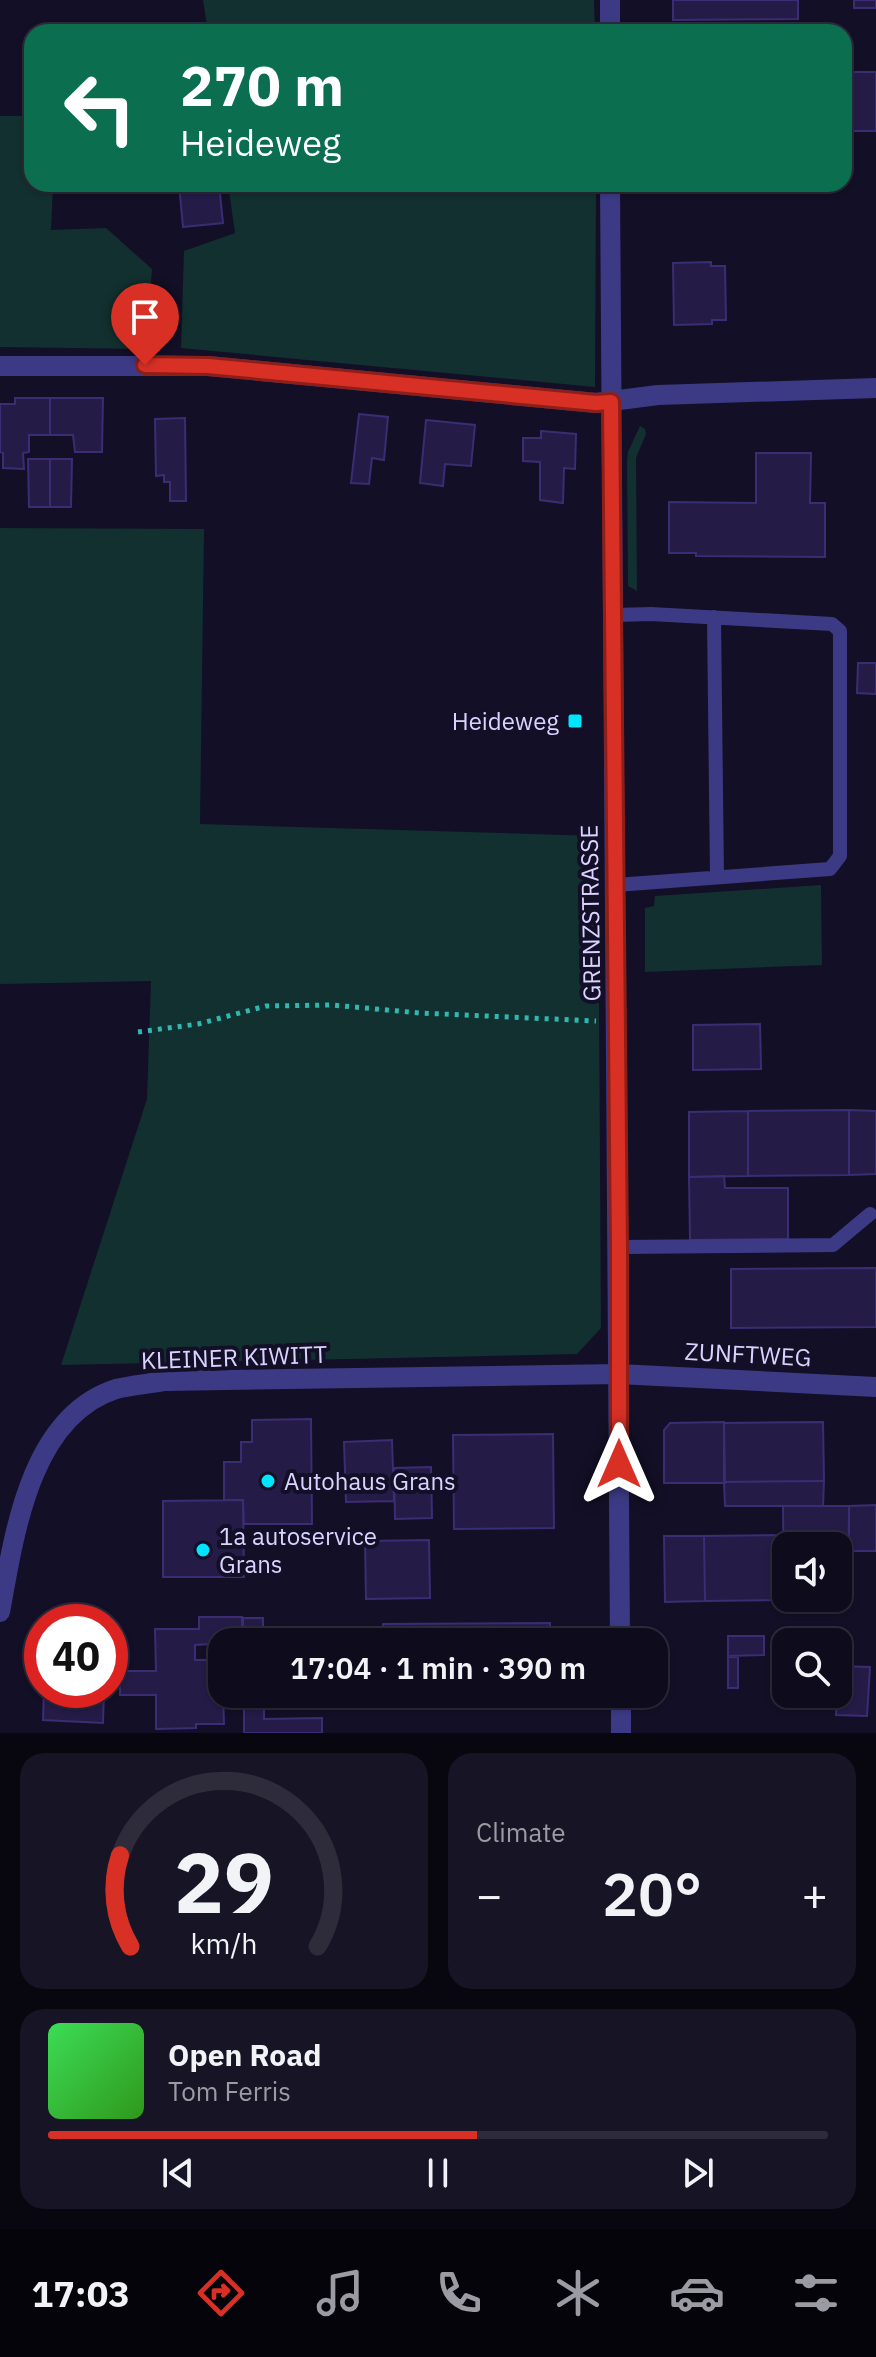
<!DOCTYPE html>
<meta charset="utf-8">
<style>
body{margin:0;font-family:"IBM Plex Sans",sans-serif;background:#171425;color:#f1f3f6;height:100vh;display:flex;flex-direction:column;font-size:30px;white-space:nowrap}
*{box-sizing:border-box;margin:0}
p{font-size:26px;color:#9b9ba3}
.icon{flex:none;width:44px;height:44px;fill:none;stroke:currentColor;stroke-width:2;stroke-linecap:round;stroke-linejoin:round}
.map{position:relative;height:1733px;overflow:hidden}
.side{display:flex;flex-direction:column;gap:20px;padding:20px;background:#08060f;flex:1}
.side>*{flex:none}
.banner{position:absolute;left:24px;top:24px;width:828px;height:168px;border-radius:24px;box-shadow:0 2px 6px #0004,0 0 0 2px #2e2b3b;background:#0b6e4f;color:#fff;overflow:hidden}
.tools{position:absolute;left:772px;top:1532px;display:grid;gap:16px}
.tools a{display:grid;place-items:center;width:80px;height:80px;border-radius:16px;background:#0e0b1c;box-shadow:0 2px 6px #0004,0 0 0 2px #2e2b3b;font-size:40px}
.speed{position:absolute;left:24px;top:1604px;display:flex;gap:16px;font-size:40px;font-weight:700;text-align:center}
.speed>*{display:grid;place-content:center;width:104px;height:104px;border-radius:50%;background:#0e0b1c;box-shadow:0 2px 6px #0004,0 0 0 2px #2e2b3b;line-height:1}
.speed .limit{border:12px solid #d22;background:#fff;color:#111}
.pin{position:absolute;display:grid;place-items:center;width:68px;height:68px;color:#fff;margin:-82px -34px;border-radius:50% 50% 50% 0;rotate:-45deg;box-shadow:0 0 8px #0007}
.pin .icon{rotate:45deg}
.me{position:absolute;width:88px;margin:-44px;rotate:0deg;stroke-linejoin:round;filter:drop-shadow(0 0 6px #0008)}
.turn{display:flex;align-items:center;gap:28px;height:168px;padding:0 24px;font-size:36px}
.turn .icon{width:104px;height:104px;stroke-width:2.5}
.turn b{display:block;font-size:56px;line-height:68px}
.big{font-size:60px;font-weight:600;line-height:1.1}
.side .card{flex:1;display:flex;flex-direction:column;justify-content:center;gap:12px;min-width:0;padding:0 28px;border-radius:24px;background:#171425}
.side .dial{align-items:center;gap:0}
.dial svg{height:208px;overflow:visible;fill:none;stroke:#2e2b3b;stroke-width:7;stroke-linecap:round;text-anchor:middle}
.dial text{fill:#f1f3f6;stroke:none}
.song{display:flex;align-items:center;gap:24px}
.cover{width:96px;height:96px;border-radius:12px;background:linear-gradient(135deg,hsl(130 70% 55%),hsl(110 70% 35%))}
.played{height:8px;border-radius:4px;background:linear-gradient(90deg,#d93025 55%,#2e2b3b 55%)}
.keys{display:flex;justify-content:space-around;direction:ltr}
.heat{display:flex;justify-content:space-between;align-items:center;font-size:44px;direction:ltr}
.side .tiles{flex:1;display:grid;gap:20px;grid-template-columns:1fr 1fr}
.card:last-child{grid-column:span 2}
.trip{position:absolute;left:208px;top:1628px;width:460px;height:80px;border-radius:24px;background:#0e0b1c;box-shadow:0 2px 6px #0004,0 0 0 2px #2e2b3b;font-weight:600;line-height:80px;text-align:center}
.tabs{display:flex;height:128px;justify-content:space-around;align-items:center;background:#06040b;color:#9b9ba3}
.tabs .icon{width:56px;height:56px}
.tabs .active{color:#d93025}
.tabs b{font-size:36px;color:#f1f3f6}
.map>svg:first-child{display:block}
</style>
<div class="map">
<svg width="876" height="1733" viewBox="0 0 876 1733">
<rect width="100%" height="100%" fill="#130f26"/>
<path fill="#12302f" d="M 203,0 L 594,0 L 595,32 L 208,32 Z
M 0,116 L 32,116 L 32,184 L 53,184 L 51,230 L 106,228 L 152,269 L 146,349 L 0,347 Z
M 228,184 L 596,184 L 595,387 L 181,348 L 184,251 L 235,233 Z
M 640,426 L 645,429 L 646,434 L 636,458 L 637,591 L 628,586 L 627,462 L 628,452 Z
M 0,528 L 204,529 L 200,824 L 598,836 L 601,1328 L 577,1354 L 61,1365 L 147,1099 L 151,981 L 0,984 Z
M 821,885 L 822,965 L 645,972 L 645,908 L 654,906 L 655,896 Z"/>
<path fill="#241b47" stroke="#3b2d73" stroke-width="2" fill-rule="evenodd" d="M 673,0 L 798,0 L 798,19 L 673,20 Z
M 854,0 L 876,0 L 876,8 L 854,8 Z
M 844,45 L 851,45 L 852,139 L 844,139 Z
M 851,72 L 876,72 L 876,131 L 852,131 Z
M 179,184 L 219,184 L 223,223 L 183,227 Z
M 711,262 L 711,266 L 725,266 L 726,320 L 712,320 L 712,324 L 674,325 L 673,263 Z
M 15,398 L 50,398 L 50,435 L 29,435 L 29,452 L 23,453 L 24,469 L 3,468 L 3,453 L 0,452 L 0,404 L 15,404 Z
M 50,398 L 103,398 L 102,452 L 75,452 L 73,435 L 50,435 Z
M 359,414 L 388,417 L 384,460 L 372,458 L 369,484 L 351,483 Z
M 185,418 L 186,501 L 170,501 L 170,482 L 164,482 L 164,475 L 156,476 L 155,419 Z
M 426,420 L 475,425 L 471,466 L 445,464 L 443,486 L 420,483 Z
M 541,431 L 576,434 L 575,469 L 564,468 L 563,503 L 540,500 L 540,462 L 523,461 L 523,438 L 541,438 Z
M 756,453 L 811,453 L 810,503 L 825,503 L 825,557 L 696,556 L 696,553 L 669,553 L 669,502 L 756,503 Z
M 28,459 L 50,459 L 50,507 L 29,507 Z
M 50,459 L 72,459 L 71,507 L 50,507 Z
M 858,663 L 876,663 L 876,694 L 857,693 Z
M 760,1024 L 761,1069 L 693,1070 L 693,1025 Z
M 849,1110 L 876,1111 L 876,1174 L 849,1175 Z
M 849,1110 L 849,1175 L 748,1176 L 748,1111 Z
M 748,1111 L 748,1176 L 689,1177 L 689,1112 Z
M 724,1176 L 725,1188 L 788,1188 L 788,1239 L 690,1240 L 689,1177 Z
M 876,1268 L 876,1327 L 731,1328 L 731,1269 Z
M 311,1419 L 312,1524 L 244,1524 L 243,1500 L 224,1500 L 224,1462 L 241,1462 L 241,1442 L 252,1442 L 252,1420 Z
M 823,1422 L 824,1481 L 724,1482 L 724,1423 Z
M 670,1423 L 724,1422 L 725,1483 L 664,1483 L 664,1430 Z
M 553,1434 L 554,1528 L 454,1529 L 453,1435 Z
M 392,1440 L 394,1501 L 346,1502 L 344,1442 Z
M 431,1467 L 432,1518 L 395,1519 L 394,1468 Z
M 824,1481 L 823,1506 L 725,1506 L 724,1482 Z
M 243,1500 L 244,1577 L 163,1577 L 163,1501 Z
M 876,1505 L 876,1551 L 849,1551 L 849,1506 Z
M 783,1506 L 849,1506 L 848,1604 L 833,1605 L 833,1600 L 784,1600 ZM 786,1546 L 838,1546 L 838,1598 L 786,1598 Z
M 784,1535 L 784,1600 L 705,1601 L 704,1536 Z
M 664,1536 L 704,1536 L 705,1601 L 665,1602 Z
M 429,1540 L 430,1598 L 366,1599 L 365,1541 Z
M 199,1617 L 242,1617 L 242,1642 L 195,1645 L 195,1660 L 222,1660 L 224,1724 L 196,1724 L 196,1728 L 156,1729 L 156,1695 L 120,1695 L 120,1671 L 156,1671 L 155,1629 L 199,1629 Z
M 243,1618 L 263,1618 L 263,1642 L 243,1642 Z
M 550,1623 L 550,1642 L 383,1642 L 383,1624 Z
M 728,1636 L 764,1636 L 764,1655 L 728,1656 Z
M 728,1657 L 738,1657 L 738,1688 L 728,1688 Z
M 839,1666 L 870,1667 L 867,1716 L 836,1715 Z
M 44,1690 L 104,1690 L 103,1723 L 43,1720 Z
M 244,1694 L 264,1694 L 264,1719 L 322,1718 L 322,1733 L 244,1733 Z
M 384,1694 L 551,1694 L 551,1703 L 384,1704 Z"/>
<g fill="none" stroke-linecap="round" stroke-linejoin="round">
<path stroke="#2fb8b0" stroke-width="5" stroke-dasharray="4 6" stroke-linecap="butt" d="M 138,1032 L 198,1024 L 266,1006 L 332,1005 L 420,1013 L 596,1021"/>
<path stroke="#3d3a85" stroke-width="14" d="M 614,615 L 651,614 L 832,624 L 840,631 L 840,856 L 830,869 L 616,885
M 714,617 L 717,877
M 619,1247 L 833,1245 L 870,1214"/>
<path stroke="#3d3a85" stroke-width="20" d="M 0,366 L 208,366 L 596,403 L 658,395 L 876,388
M 0,1612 C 14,1537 29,1417 116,1389 C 131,1385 149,1384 164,1381 L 618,1374 L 876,1387"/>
<path stroke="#3d3a85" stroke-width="20" d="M 610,0 L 610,32
M 610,184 L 620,1642
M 621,1694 L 621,1733"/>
</g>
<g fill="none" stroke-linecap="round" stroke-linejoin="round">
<g stroke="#8d1f18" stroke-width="20">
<path id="route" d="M 145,365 L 208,366 L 596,403 L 611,402 L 619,1247 L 619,1464"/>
</g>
<use href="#route" stroke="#d93025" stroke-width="14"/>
</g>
<g fill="#00e5ff" stroke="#130f26" stroke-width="3">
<rect x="567" y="713" width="16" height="16" rx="4"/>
<circle cx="268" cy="1481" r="8"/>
<circle cx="203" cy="1550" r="8"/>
</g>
<g text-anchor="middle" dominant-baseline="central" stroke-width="8" stroke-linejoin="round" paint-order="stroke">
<g font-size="24" fill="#d9d4ff" stroke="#130f26" text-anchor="start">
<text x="559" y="721" text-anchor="end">Heideweg</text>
<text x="284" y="1481">Autohaus Grans</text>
<text x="219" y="1536">1a autoservice<tspan x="219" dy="28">Grans</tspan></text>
</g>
<g font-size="24" fill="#d9d4ff" stroke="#130f26">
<text transform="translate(590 913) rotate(-91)">GRENZSTRASSE</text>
<text transform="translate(748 1354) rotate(3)">ZUNFTWEG</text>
<text transform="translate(234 1357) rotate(-2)">KLEINER KIWITT</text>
</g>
</g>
</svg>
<div class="tools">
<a><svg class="icon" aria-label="sound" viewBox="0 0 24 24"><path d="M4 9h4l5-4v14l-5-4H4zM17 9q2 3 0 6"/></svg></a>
<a><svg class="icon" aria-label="search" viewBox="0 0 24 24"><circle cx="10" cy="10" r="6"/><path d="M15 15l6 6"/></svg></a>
</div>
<div class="speed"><div class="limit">40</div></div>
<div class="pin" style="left:145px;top:365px;background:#d93025"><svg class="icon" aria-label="arrive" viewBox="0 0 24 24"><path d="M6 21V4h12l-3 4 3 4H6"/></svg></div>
<svg class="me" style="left:619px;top:1464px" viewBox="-20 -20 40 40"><path d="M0-17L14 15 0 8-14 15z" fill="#d93025" stroke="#fff" stroke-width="4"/></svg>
<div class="trip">17:04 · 1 min · 390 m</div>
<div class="banner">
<div class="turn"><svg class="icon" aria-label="left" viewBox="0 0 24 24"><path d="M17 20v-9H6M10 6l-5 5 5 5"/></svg><div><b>270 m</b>Heideweg</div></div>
</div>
</div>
<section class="side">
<div class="tiles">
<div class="card dial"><svg viewBox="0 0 100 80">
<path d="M14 69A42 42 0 1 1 86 69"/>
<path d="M14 69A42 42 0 0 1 10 34" stroke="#d93025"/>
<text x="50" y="56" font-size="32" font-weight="700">29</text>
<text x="50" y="72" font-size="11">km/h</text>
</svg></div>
<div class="card"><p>Climate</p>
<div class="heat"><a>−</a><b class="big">20°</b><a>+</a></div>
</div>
<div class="card">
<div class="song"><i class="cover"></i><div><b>Open Road</b><p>Tom Ferris</p></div></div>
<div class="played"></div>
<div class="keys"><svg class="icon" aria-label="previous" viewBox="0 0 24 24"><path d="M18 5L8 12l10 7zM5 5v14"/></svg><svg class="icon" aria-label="pause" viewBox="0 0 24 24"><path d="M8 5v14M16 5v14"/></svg><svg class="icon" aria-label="next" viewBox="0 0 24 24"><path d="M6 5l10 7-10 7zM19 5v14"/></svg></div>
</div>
</div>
</section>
<nav class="tabs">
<b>17:03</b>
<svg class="icon active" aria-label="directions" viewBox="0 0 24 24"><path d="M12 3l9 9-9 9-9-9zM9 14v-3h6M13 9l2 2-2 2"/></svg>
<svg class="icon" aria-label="music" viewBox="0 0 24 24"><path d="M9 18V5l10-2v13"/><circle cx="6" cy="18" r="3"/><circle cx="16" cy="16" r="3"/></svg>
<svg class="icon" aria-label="phone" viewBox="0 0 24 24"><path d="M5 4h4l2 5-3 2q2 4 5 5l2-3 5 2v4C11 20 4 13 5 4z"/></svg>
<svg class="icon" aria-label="climate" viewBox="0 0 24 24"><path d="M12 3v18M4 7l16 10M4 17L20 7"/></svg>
<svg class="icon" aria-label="car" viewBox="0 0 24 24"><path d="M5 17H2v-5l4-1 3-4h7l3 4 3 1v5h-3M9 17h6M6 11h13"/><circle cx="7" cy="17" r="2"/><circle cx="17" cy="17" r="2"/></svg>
<svg class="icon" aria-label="filters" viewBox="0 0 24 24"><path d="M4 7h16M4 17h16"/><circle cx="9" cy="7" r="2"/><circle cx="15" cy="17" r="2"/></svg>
</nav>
